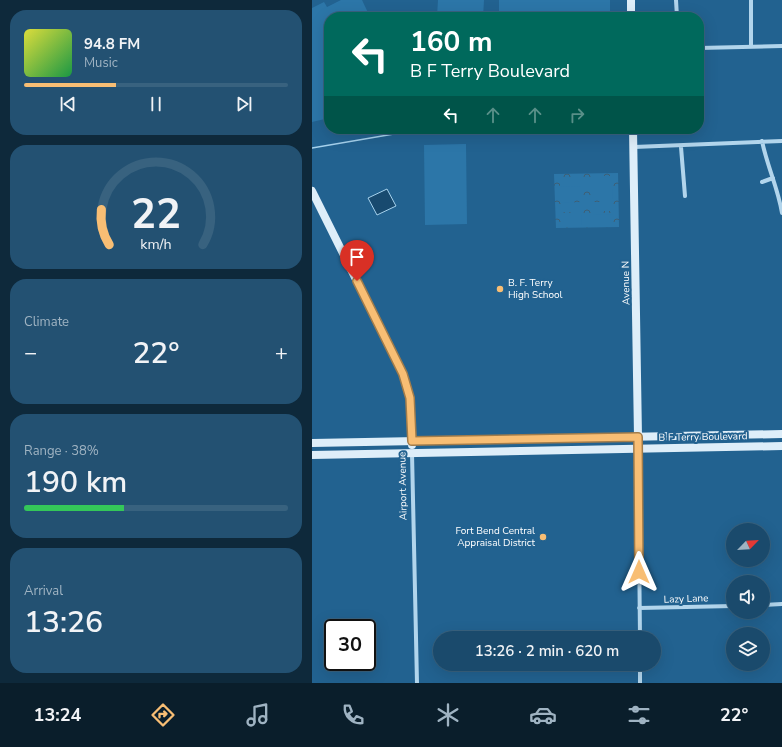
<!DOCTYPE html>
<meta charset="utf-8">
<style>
body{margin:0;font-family:"Nunito Sans",sans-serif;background:#235172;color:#f1f3f6;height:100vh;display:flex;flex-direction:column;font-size:15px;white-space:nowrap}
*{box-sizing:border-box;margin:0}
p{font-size:13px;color:#9fb3c2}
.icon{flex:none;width:22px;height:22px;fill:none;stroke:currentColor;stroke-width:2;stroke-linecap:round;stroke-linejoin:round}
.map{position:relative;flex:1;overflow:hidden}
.details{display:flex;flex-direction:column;gap:10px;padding:10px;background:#0e293b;width:312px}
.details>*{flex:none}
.banner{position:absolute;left:12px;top:12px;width:380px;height:122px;border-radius:16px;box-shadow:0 4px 16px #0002,0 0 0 1px #38627f;background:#00695c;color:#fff;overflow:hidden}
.needle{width:26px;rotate:65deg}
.buttons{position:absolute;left:414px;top:523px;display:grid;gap:8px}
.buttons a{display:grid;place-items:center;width:44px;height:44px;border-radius:50%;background:#1a4a6c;box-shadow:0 4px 16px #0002,0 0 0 1px #38627f;font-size:20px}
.speed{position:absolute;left:12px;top:619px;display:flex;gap:8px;font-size:20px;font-weight:700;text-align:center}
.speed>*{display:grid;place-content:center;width:52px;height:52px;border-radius:50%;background:#1a4a6c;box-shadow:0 4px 16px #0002,0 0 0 1px #38627f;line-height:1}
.speed .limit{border:2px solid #111;border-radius:6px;background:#fff;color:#111}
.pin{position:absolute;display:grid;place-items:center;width:34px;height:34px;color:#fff;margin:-41px -17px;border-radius:50% 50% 50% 0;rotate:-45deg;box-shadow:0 0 4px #0007}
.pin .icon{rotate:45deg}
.me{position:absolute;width:44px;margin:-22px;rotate:0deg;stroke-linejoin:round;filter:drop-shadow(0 0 3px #0008)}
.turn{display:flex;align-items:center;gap:14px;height:84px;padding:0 20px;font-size:18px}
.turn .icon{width:52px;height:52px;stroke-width:2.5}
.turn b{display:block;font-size:28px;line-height:34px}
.lanes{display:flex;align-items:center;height:38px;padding:0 20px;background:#0003;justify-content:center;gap:20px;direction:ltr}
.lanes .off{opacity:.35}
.big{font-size:30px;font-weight:600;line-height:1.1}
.details .card{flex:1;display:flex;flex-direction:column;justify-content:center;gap:6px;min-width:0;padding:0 14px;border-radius:16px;background:#235172}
.details .dial{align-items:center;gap:0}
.dial svg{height:104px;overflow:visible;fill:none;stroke:#38627f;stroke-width:7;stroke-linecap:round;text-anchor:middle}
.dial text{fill:#f1f3f6;stroke:none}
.song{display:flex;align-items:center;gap:12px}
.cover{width:48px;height:48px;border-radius:6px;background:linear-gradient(135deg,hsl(60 70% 55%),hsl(140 70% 35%))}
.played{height:4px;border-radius:2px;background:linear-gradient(90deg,#f8be74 35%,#38627f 35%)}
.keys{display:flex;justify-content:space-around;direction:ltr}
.heat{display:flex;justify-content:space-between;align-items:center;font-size:22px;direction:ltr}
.charge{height:6px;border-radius:3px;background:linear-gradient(90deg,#34c759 38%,#38627f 0)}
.trip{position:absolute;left:121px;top:631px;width:228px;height:40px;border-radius:20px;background:#1a4a6c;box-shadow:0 4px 16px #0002,0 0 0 1px #38627f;font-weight:600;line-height:40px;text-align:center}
.tabs{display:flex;height:64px;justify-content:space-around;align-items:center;background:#0a1e2b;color:#9fb3c2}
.tabs .icon{width:28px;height:28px}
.tabs .on{color:#f8be74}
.tabs b{font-size:18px;color:#f1f3f6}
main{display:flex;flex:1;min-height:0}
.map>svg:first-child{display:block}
</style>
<main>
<section class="details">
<div class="card">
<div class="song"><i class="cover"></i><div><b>94.8 FM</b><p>Music</p></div></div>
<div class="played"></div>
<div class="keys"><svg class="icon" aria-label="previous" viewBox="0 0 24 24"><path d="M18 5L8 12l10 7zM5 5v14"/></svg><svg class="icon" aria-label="pause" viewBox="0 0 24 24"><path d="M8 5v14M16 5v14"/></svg><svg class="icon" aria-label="next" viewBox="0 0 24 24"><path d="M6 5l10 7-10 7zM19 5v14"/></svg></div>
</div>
<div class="card dial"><svg viewBox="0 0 100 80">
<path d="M14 69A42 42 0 1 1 86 69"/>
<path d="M14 69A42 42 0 0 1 8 42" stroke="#f8be74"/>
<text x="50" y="56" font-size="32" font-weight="700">22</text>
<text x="50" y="72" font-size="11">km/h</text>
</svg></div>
<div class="card"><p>Climate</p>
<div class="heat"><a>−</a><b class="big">22°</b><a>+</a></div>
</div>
<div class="card"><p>Range · 38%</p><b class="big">190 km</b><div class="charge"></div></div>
<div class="card"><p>Arrival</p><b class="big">13:26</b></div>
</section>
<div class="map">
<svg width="470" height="683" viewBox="0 0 470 683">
<defs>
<pattern id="forest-crowns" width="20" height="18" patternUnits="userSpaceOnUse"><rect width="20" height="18" fill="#2c76a8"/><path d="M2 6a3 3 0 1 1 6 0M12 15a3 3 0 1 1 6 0" fill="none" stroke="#3e5f75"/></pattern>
</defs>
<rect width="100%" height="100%" fill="#226290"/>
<path fill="url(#forest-crowns)" d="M 306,173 L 307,227 L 244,228 L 242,174 Z"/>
<path fill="#2c76a8" d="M 29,0 L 50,0 L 58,17 L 17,17 L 17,118 L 0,122 L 0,8 L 12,2 L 15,7 Z
M 126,0 L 172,0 L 171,17 L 125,17 Z
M 187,0 L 298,0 L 298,17 L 187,17 Z
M 154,144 L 155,224 L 113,225 L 112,145 Z
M 280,176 L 300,176 L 300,186 L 280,186 Z
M 248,177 L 269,177 L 269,186 L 248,187 Z
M 280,189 L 300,189 L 301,199 L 280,199 Z
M 248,190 L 269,190 L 269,199 L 248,199 Z
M 269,202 L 269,212 L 249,212 L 249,203 Z
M 280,202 L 301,202 L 301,211 L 280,211 Z
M 301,214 L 301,224 L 281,224 L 281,215 Z
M 249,215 L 269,215 L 270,225 L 249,225 Z"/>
<path fill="#184a6f" stroke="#a6d2ed" d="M 75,189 L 84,206 L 65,215 L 56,198 Z"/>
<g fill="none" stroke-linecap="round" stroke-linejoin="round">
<path stroke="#a6d2ed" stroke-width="1.5" d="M 0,148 L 111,129"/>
<path stroke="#b2d5ec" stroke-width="4" d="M 364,0 L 365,17
M 439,0 L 439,47
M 387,48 L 470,46
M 450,141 C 455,166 466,188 470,213
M 322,147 L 470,141
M 369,147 L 373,196
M 450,182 L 461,178
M 326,437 L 328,638
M 100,453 L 105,683
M 451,605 L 470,604
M 327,608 L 421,606
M 328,664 L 328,683"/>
<path stroke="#deeef9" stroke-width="8" d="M 319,0 L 319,17
M 321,129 L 326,437
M 0,191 L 91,374 L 98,398 L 100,445
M 0,443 L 470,434
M 0,455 L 470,446"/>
</g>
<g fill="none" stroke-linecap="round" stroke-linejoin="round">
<g stroke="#a17c4b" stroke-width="10">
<path id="route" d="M 45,281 L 91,374 L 98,398 L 100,441 L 326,437 L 327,572"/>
</g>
<use href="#route" stroke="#f8be74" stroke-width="7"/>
</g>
<g fill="#f8be74" stroke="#226290" stroke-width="1.5">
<circle cx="188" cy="289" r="4"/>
<circle cx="231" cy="537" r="4"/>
</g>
<g text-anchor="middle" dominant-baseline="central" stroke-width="4" stroke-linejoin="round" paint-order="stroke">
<g font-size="10" fill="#fff" stroke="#226290" text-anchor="start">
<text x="196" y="283">B. F. Terry<tspan x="196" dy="12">High School</tspan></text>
<text x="223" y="531" text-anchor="end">Fort Bend Central<tspan x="223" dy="12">Appraisal District</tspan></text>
</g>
<g font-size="10" fill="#fff" stroke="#226290">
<text transform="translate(314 283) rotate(-91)">Avenue N</text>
<text transform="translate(391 437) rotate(-1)">B F Terry Boulevard</text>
<text transform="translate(91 486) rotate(-91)">Airport Avenue</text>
<text transform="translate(374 599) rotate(-2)">Lazy Lane</text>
</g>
</g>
</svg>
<div class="buttons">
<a><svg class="needle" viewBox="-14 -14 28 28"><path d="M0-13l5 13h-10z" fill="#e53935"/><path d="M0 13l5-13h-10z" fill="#9fb3c2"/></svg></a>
<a><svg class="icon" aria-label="sound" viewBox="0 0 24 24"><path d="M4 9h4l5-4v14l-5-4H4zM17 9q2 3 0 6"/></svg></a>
<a><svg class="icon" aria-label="layers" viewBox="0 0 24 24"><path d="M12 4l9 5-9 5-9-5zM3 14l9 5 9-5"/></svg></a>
</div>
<div class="speed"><div class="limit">30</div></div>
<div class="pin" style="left:45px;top:281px;background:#d93025"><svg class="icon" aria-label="arrive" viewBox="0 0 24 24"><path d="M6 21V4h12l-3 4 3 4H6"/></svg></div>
<svg class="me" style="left:327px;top:572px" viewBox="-20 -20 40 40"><path d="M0-17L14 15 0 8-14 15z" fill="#f8be74" stroke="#fff" stroke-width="4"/></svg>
<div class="trip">13:26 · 2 min · 620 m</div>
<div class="banner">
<div class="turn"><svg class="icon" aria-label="left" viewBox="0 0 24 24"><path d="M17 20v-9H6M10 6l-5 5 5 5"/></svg><div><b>160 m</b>B F Terry Boulevard</div></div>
<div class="lanes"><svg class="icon" aria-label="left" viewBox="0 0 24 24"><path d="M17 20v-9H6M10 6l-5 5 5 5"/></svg><svg class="icon off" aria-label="ahead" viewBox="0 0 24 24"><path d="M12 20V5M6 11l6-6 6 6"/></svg><svg class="icon off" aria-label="ahead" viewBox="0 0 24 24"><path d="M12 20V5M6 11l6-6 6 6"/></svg><svg class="icon off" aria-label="right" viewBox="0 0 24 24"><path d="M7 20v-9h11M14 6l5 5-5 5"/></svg></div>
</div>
</div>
</main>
<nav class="tabs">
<b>13:24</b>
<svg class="icon on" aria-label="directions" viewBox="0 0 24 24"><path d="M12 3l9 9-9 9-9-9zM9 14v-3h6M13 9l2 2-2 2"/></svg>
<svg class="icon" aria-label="music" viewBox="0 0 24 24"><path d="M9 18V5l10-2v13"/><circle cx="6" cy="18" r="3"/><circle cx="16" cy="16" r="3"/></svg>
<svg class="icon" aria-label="phone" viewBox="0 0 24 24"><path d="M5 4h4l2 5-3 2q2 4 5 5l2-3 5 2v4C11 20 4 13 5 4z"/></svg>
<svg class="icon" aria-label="climate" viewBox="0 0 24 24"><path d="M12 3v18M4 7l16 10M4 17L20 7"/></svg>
<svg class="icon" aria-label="car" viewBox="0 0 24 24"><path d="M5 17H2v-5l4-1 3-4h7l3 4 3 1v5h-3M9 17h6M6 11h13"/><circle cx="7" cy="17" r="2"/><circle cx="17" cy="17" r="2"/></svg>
<svg class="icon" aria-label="filters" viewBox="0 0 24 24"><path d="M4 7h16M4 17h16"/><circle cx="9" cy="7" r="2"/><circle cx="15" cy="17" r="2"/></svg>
<b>22°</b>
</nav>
